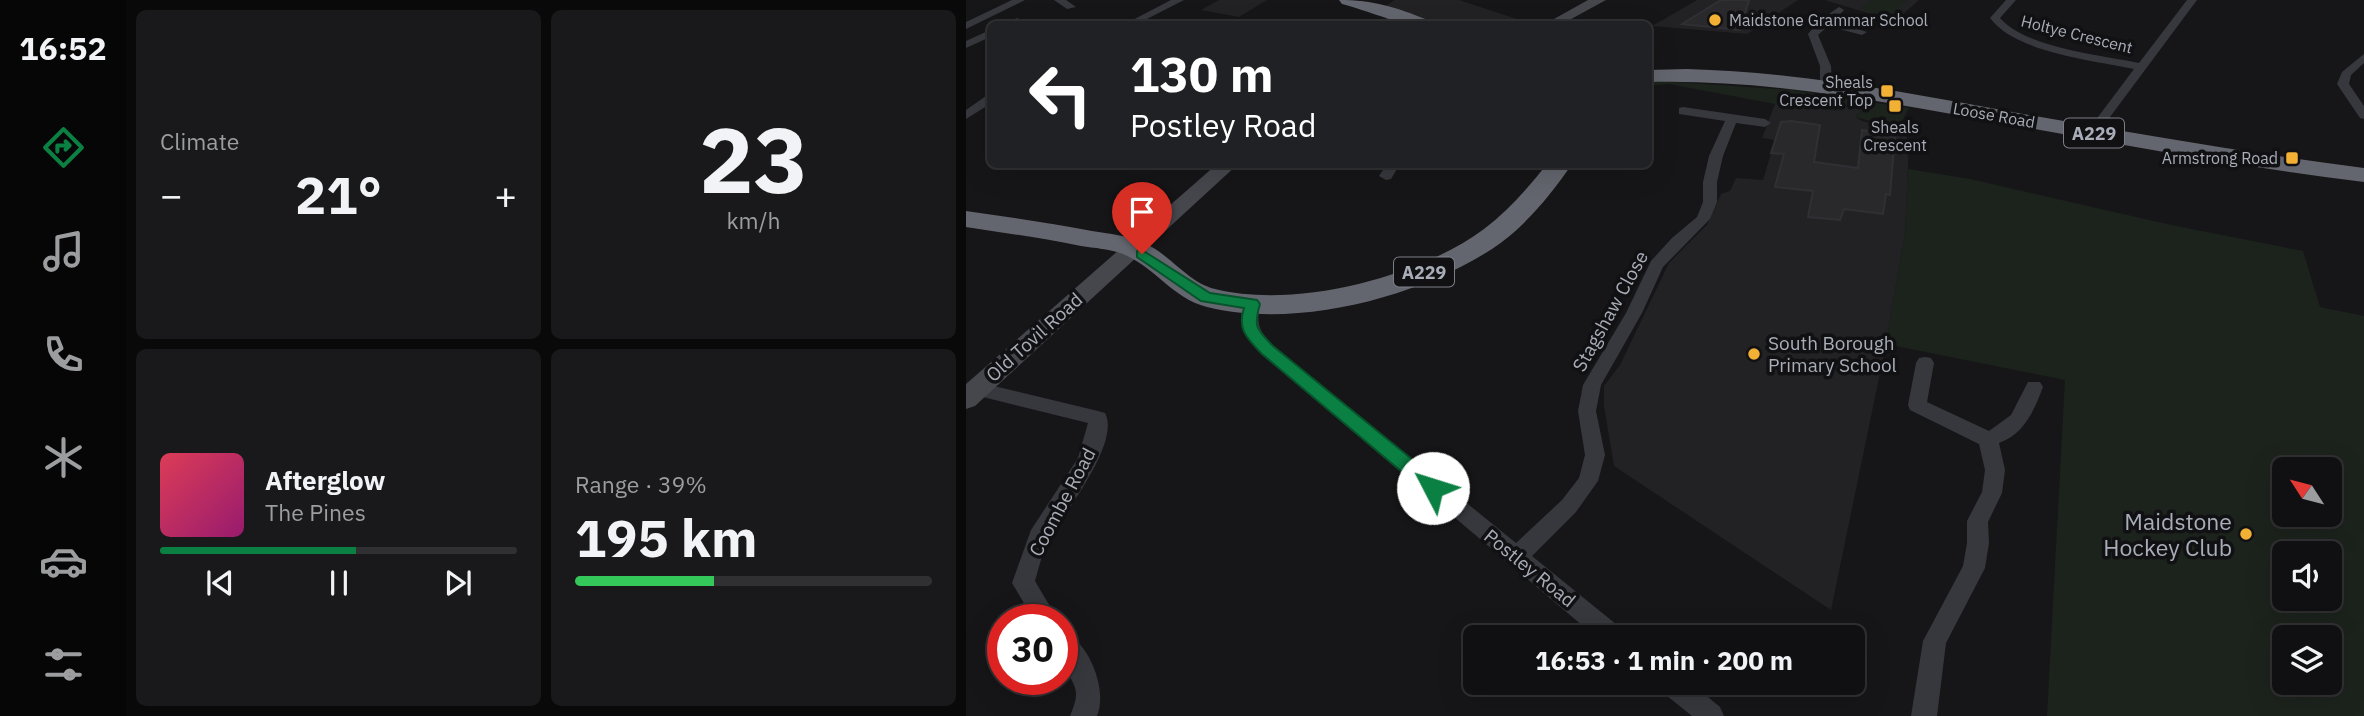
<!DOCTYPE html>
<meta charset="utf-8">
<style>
body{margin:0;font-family:"IBM Plex Sans",sans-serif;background:#19191b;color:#f1f3f6;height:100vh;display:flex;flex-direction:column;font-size:26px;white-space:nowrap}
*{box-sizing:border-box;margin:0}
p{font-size:23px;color:#9c9d9f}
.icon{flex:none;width:38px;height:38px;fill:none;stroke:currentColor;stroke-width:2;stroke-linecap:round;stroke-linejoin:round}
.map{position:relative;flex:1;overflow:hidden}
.panel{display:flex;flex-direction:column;gap:10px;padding:10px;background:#09090a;width:840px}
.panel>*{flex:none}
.guide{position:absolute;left:21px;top:21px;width:665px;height:147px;border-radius:10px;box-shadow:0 7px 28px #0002,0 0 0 2px #303032;background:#202124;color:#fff;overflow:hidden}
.needle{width:46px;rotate:306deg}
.buttons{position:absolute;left:1306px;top:457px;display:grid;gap:14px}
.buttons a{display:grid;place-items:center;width:70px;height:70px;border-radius:10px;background:#101012;box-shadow:0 7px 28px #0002,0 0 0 2px #303032;font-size:35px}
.speed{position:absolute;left:21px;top:604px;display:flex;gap:14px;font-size:35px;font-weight:700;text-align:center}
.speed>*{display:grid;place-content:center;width:91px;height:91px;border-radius:50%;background:#101012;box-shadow:0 7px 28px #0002,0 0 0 2px #303032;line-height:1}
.speed .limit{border:10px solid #d22;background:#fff;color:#111}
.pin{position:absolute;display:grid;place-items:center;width:60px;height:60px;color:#fff;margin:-72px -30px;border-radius:50% 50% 50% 0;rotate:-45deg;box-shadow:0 0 7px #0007}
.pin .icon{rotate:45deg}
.me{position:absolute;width:77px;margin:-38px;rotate:310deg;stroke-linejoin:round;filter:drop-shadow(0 0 5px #0008)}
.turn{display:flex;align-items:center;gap:24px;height:147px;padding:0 28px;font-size:32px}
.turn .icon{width:91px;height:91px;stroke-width:2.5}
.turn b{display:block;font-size:49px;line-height:60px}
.big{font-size:52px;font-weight:800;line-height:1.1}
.panel .tile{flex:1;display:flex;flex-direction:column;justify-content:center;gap:10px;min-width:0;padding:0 24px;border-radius:10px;background:#19191b}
.panel .dial{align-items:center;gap:0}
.dial b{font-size:91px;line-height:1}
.song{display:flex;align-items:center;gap:21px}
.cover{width:84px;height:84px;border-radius:10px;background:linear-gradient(135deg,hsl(350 70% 55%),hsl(320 70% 35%))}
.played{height:7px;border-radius:4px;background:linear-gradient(90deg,#0b8043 55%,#303032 55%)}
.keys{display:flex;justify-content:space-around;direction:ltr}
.heat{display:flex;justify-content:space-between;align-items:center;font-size:38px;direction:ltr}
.charge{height:10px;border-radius:5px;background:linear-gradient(90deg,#34c759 39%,#303032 0)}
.panel .tiles{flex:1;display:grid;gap:10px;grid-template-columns:repeat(2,1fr)}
.trip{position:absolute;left:497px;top:625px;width:402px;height:70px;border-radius:10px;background:#101012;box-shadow:0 7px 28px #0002,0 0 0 2px #303032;font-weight:800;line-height:70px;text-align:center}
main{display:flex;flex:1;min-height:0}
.menu{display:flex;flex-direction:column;width:126px;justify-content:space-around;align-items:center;background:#060607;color:#9c9d9f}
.menu .icon{width:49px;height:49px}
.menu .selected{color:#0b8043}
.menu b{font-size:32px;color:#f1f3f6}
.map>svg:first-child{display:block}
</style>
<main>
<nav class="menu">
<b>16:52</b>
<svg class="icon selected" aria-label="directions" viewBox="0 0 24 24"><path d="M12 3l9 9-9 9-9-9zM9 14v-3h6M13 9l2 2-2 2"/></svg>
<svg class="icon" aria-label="music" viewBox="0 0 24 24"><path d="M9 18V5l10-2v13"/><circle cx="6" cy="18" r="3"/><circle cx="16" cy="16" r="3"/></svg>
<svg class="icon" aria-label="phone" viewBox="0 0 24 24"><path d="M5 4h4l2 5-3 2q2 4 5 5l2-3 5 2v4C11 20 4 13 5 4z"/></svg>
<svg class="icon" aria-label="climate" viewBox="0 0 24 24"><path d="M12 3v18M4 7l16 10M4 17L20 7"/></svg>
<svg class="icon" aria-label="car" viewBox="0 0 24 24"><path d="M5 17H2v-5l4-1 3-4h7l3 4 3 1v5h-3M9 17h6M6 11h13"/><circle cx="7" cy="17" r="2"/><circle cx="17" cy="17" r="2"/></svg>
<svg class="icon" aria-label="filters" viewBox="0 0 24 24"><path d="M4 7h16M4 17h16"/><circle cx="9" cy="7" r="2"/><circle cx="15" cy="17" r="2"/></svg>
</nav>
<section class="panel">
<div class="tiles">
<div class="tile"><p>Climate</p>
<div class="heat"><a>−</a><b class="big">21°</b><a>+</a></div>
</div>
<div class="tile dial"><b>23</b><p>km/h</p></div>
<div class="tile">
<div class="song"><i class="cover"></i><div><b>Afterglow</b><p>The Pines</p></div></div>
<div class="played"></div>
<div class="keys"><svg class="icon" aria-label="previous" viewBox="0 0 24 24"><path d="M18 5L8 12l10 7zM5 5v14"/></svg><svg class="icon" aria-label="pause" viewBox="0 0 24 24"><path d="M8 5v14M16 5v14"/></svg><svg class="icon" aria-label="next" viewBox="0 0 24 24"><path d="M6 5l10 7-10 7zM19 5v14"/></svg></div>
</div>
<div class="tile"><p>Range · 39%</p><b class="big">195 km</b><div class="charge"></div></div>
</div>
</section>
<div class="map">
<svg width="1398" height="716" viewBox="0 0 1398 716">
<rect width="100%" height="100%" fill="#161618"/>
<path fill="#222225" d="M 253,0 L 301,0 L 273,17 L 235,10 Z
M 429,0 L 493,0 L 566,24 L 460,24 L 417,7 Z
M 731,0 L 832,0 L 781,34 L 686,26 Z
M 858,0 L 953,0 L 929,21 Z
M 887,101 L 897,103 L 890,117 L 896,121 L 939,130 L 943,144 L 939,232 L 920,344 L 865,610 L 648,466 L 638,406 L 638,386 L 654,365 L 703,263 L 741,225 L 755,194 L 764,191 L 770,178 L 797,180 L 809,140 L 796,138 L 809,104 L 875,111 Z"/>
<path fill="#1c231d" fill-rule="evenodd" d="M 906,0 L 943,0 L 921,17 L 893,9 Z
M 694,81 L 826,90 L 943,108 L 932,129 L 890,117 L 896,104 L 887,101 L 875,111 L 809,104 L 703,84 L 683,86 L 683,82 Z
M 942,169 L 1004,179 L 1205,225 L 1337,251 L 1354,307 L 1398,316 L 1398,716 L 1081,716 L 1099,380 L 920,344 L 939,232 ZM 1318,469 L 1363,469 L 1363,514 L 1318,514 ZM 1363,553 L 1363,598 L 1318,598 L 1318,553 ZM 1363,637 L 1363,682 L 1318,682 L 1318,637 Z"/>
<path fill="#29292c" stroke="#303034" stroke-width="2" d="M 755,0 L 783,0 L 774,30 L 716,24 Z
M 825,121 L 854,125 L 848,162 L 892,168 L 896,130 L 929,135 L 924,195 L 920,194 L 917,214 L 878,209 L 874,220 L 842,217 L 847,191 L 809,187 L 818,154 L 805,153 L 815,122 Z"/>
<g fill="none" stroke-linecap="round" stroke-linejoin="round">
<path fill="#37383d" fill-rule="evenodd" d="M 46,0 L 59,0 L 0,29 L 0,22 Z
M 88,0 L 100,0 L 110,7 L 101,9 Z
M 205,0 L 218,0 L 171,24 L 159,24 Z
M 1040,0 L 1050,0 L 1034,18 C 1060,48 1135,55 1173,63 L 1221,0 L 1231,0 L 1144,117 L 1141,134 L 1135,138 L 1129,134 L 1132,117 L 1168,69 C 1127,60 1050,53 1024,18 Z
M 873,7 L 878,10 L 867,21 L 901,32 L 896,35 L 862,26 L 852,35 L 865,66 L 866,86 L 860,90 L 854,86 L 854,66 L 842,34 L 854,20 Z
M 51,18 L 56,21 L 55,23 L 38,24 Z
M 24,30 L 24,37 L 0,48 L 0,41 Z
M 1398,54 L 1398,63 L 1385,75 L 1383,84 L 1398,106 L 1398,119 L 1394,118 L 1371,84 L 1376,72 Z
M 20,96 L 24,96 L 24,104 L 0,119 L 0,110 Z
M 717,107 L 799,119 L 805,123 L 799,127 L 770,123 L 757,156 L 751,182 L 751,202 L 744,219 L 697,267 L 676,313 L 635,385 L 630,411 L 639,455 L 632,481 L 610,512 L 566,556 L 656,629 L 660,637 L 630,637 L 295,354 C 279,338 269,323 280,300 L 292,300 L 294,304 C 290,324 293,331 307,346 L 550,543 L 596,500 L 613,478 L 619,455 L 612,411 L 617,385 L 660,313 L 685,261 L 706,238 L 731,217 L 737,202 L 737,182 L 743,156 L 759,121 L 713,114 L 713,108 Z
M 421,164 L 434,164 L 425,179 L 420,180 L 413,176 Z
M 959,357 L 965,358 L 968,363 L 961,402 L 1023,431 L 1045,415 L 1062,382 L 1074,382 L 1077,387 C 1068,411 1058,434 1033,443 L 1039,470 L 1036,493 L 1022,522 L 1023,543 L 1019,568 L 980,643 L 971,716 L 945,716 L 957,641 L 997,566 L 1001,543 L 1001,521 L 1016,492 L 1019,470 L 1013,444 L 944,410 L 942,405 L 950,363 L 953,358 Z
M 11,382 L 132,411 L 139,413 C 155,443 98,513 83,540 C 76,552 73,568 69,581 L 92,620 L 68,620 L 46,583 L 65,530 L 112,458 L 122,423 L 5,394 L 2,389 L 5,384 Z
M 96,631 C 123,641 142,690 131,716 L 104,716 C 116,688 108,688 98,664 C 94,655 96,640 96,631 Z
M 692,682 L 724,682 L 754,707 L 758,716 L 726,716 L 695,691 Z"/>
<path fill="#45474d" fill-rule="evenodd" d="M 622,0 L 640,0 L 596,24 L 579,24 Z
M 426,16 L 444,16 L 451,20 L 444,24 L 410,24 Z
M 251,164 L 272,164 L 9,406 L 0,409 L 0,384 Z"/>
<path fill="#63666e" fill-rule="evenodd" d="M 373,0 C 408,0 429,7 462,20 L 464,24 C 435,27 404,11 376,4 Z
M 721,69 C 833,72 942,93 1052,113 C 1167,133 1282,153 1398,168 L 1398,182 C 1277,167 1156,145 1036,123 C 918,102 802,79 682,82 L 682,70 Z
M 581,164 L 606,164 C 584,196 558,228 526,249 C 450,298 330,329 241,307 C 206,298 189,267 157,254 C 144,249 128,248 115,246 C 77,238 38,233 0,227 L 0,211 C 42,217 84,223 126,231 C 143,234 162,235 178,243 C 204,254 221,282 249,289 C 329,309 452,278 518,229 C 542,211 562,188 581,164 Z"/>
</g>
<path fill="#0b8043" stroke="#07532c" stroke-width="2" d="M 176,250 L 244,293 L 291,300 L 294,304 C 287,328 291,329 307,346 L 474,482 L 476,488 L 474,493 L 467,496 L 461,493 L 296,354 C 281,338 271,330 278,308 L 235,301 L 171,257 L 171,251 Z"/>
<g fill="#f2b134" stroke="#111113" stroke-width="2.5">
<circle cx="749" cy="20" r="7"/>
<rect x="914" y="84" width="14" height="14" rx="3.5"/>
<rect x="922" y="99" width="14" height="14" rx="3.5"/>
<rect x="1319" y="151" width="14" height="14" rx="3.5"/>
<circle cx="788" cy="354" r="7"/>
<circle cx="1280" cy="534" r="7"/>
</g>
<g text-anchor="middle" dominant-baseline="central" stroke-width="7" stroke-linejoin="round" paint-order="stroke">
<g font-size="16" fill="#a8adb8" stroke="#111113" text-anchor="end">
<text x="763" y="20" text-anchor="start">Maidstone Grammar School</text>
<text x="907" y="82">Sheals<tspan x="907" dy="18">Crescent Top</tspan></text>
<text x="929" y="127" text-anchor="middle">Sheals<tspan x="929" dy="18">Crescent</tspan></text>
<text x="1312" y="158">Armstrong Road</text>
</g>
<g font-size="16" fill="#a8adb8" stroke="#111113">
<text transform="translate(1111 34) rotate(14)">Holtye Crescent</text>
<text transform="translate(1028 115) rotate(10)">Loose Road</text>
</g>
<g fill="#111113" stroke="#7b7e86" stroke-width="2">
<rect x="1098" y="118.5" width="60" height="29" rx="5"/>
<rect x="428" y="257.5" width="60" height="29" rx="5"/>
</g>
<g font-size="18" font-weight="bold" fill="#a8adb8">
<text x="1128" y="133">A229</text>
<text x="458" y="272">A229</text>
</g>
<g font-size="19" fill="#a8adb8" stroke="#111113">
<text transform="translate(644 311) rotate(-61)">Stagshaw Close</text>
<text transform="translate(68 337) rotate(-42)">Old Tovil Road</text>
<text transform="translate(96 502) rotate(-62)">Coombe Road</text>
<text transform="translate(564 568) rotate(39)">Postley Road</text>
</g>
<g font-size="19" fill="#a8adb8" stroke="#111113" text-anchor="start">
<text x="802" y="343">South Borough<tspan x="802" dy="22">Primary School</tspan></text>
</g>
<g font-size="23" fill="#a8adb8" stroke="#111113" text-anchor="end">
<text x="1266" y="521">Maidstone<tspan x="1266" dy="26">Hockey Club</tspan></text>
</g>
</g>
</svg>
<div class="buttons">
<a><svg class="needle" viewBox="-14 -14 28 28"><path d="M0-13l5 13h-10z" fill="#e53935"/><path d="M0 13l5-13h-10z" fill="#9c9d9f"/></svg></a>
<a><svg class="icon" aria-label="sound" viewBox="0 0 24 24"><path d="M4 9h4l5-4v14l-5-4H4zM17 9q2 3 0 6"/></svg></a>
<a><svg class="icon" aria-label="layers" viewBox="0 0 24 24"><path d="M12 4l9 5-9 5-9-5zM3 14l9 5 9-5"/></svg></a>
</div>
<div class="speed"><div class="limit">30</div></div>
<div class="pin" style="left:176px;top:254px;background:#d93025"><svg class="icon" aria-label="arrive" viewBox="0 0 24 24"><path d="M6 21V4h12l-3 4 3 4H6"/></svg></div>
<svg class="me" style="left:467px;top:488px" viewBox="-20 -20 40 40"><circle r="19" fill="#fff"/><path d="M0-13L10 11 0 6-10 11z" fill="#0b8043"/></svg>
<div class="trip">16:53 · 1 min · 200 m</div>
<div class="guide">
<div class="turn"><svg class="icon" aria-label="left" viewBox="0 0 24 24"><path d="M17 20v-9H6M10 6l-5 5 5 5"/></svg><div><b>130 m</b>Postley Road</div></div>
</div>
</div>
</main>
